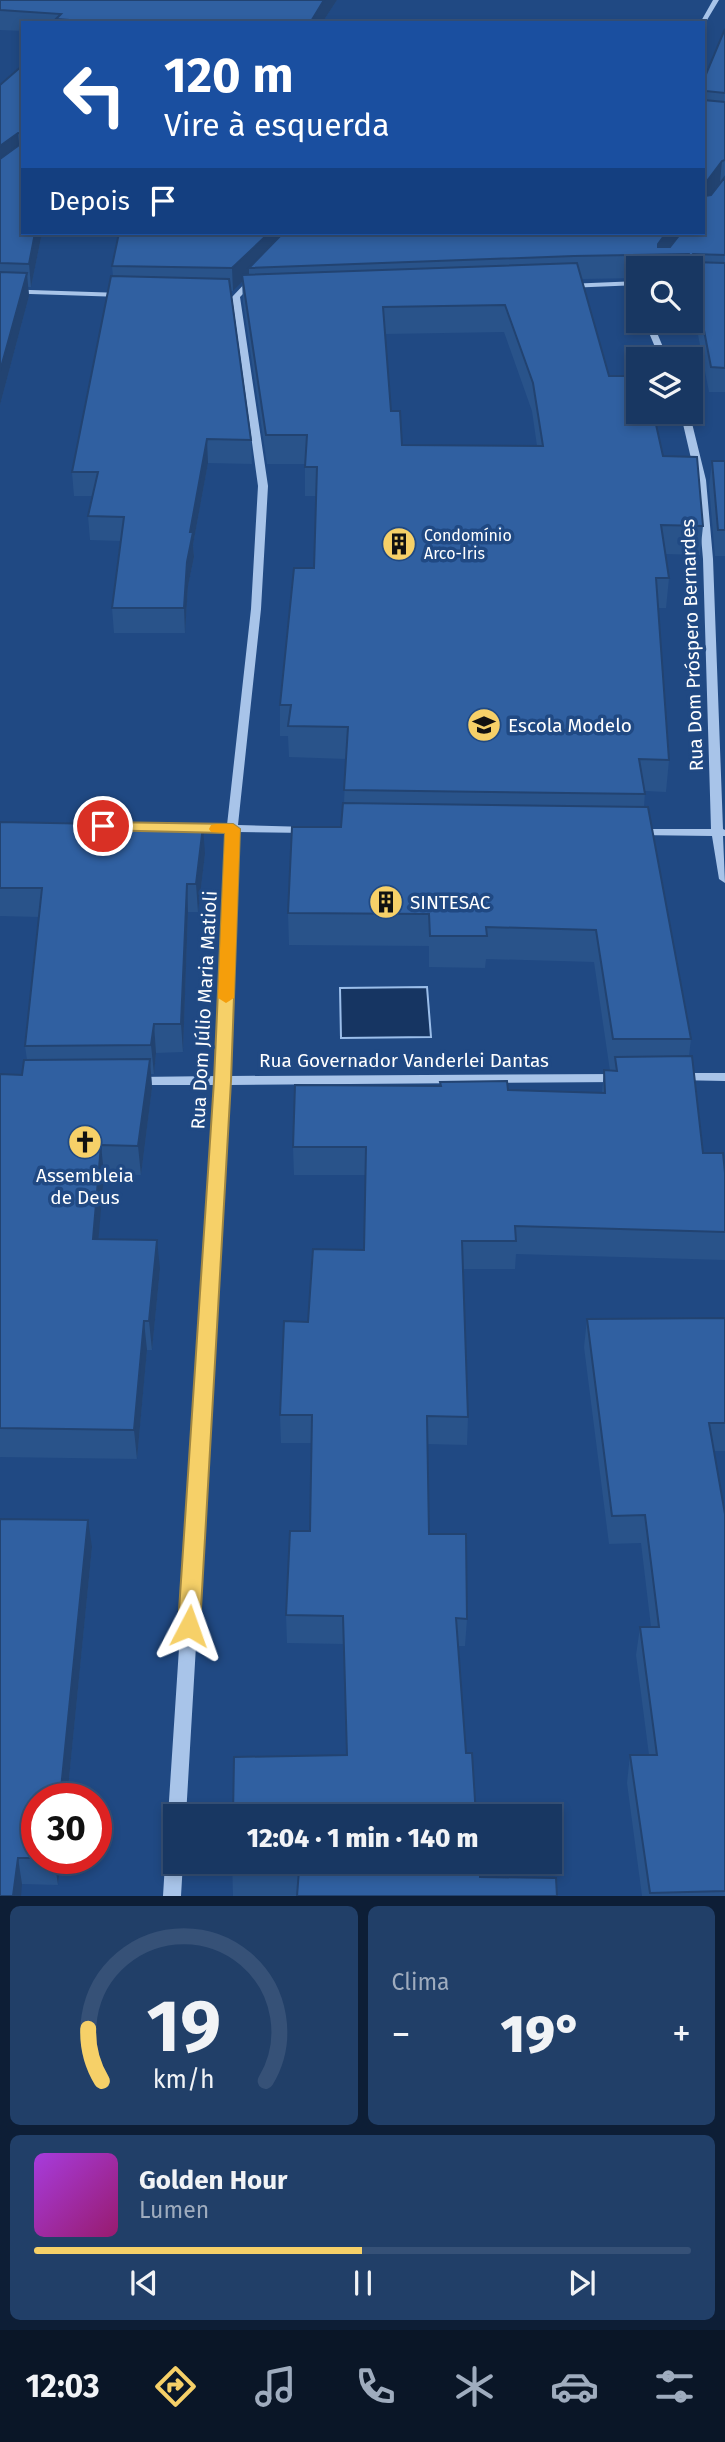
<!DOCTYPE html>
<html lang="pt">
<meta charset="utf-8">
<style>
body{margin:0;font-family:"Fira Sans",sans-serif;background:#213f68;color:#f1f3f6;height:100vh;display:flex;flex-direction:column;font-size:26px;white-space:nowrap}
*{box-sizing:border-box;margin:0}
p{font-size:23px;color:#9facbe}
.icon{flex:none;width:38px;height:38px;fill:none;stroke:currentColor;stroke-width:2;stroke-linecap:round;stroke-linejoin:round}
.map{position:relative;height:1896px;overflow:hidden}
.sheet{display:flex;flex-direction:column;gap:10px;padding:10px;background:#0d1e36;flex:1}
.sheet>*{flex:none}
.guide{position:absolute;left:21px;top:21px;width:684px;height:214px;border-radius:0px;box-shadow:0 4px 10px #0003,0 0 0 2px #365177;background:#1a4fa0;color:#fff;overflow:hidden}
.fabs{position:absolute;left:626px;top:256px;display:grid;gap:14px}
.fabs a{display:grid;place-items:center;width:77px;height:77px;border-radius:0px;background:#183762;box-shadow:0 4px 10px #0003,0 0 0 2px #365177;font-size:35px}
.speed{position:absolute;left:21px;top:1783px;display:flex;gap:14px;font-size:35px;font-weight:700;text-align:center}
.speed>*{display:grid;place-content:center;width:91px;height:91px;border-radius:50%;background:#183762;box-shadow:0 4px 10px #0003,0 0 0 2px #365177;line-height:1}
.speed .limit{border:10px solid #d22;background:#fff;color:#111}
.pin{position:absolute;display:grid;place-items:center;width:60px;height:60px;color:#fff;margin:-30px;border:4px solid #fff;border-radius:50%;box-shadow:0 2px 7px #0007}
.me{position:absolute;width:77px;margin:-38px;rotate:4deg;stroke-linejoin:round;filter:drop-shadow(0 0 5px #0008)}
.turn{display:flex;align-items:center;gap:24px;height:147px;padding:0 28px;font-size:32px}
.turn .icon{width:91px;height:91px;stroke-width:2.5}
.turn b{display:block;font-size:49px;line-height:60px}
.then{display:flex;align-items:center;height:66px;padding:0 28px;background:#0003;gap:14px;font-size:26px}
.big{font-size:52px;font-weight:800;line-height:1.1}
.sheet .widget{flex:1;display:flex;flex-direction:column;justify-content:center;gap:10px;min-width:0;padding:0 24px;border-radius:10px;background:#213f68}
.sheet .dial{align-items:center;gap:0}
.dial svg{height:182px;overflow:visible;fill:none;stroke:#365177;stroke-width:7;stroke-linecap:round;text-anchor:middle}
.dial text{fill:#f1f3f6;stroke:none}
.song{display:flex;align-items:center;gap:21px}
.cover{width:84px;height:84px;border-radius:10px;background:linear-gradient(135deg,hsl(280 70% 55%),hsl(320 70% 35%))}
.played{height:7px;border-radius:4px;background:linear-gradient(90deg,#f6d068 50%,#365177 50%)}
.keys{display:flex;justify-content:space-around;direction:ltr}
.heat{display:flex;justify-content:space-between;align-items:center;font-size:38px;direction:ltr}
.sheet .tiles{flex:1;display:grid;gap:10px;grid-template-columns:1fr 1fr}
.widget:last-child{grid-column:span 2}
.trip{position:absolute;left:163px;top:1804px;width:399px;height:70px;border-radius:0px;background:#183762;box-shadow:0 4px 10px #0003,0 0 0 2px #365177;font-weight:800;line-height:70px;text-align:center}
.menu{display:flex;height:112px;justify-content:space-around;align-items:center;background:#0a1627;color:#9facbe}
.menu .icon{width:49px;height:49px}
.menu .active{color:#f6d068}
.menu b{font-size:32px;color:#f1f3f6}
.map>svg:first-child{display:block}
</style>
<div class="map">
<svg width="725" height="1896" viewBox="0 0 725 1896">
<rect width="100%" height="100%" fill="#204983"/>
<path fill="#163562" stroke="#9bbeea" stroke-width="2" d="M 427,987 L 431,1037 L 341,1038 L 340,988 Z"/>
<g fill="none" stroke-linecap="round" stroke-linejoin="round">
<path fill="#a8c4e9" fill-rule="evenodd" d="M 713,0 L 719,0 L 704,25 L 704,23 L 700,23 Z
M 249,279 L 256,281 L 240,297 L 268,486 L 261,609 L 238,825 L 308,827 L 314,830 L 308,833 L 238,832 L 230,1076 L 620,1074 L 627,1078 L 620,1082 L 229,1085 L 186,1816 L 175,1816 L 175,1823 L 171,1822 L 168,1816 L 216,1085 L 137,1085 L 132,1084 L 130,1081 L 132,1078 L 137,1077 L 217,1076 L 226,832 L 189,831 L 183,828 L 189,825 L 227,825 L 251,609 L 258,486 L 232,297 Z
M 639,281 L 639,285 L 567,288 L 563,286 L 567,284 Z
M 0,289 L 122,293 L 126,295 L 122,297 L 0,293 Z
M 647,320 L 655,320 L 655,328 L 668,359 L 660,359 L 647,328 Z
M 680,411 L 689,411 L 706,480 L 713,559 L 723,829 L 725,830 L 725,836 L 723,836 L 725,883 L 719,879 L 712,836 L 637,835 L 631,832 L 637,829 L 711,829 L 703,559 L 696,480 Z
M 680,1073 L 725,1073 L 725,1081 L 675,1080 L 673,1077 L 675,1074 Z
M 175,1839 L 175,1862 L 183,1862 L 181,1896 L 163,1896 L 166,1847 L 169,1841 Z"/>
</g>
<path fill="#29538a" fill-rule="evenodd" d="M 0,0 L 337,0 L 322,23 L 23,23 L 23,31 L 0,30 Z
M 725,29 L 725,392 L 709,392 L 691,298 L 691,268 L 639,268 L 639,278 L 582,279 L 609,376 L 663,456 L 703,526 L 700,555 L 665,554 L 669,578 L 666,608 L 658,608 L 669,760 L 666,792 L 645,791 L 644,807 L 691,1039 L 689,1056 L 703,1153 L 725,1173 L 725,1260 L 516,1254 L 515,1269 L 463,1269 L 468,1417 L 467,1445 L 427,1444 L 429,1534 L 467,1619 L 465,1646 L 458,1646 L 347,1755 L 344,1644 L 287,1643 L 286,1615 L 310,1531 L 311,1443 L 281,1443 L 280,1415 L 308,1322 L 364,1250 L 365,1175 L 294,1175 L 293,1147 L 508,1090 L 602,1093 L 604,1070 L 610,1071 L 594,962 L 486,959 L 485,968 L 429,967 L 429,946 L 289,945 L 288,913 L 341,827 L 344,803 L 346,759 L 289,757 L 288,736 L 280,736 L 280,705 L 314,568 L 316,496 L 305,496 L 305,464 L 267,464 L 243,302 L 242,282 L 233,291 L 231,291 L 251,440 L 252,464 L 208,463 L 193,545 L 194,557 L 188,586 L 185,633 L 114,633 L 112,608 L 120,541 L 90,540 L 88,516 L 92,496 L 74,496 L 72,472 L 113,276 L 112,266 L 704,233 L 704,79 ZM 504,332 L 532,411 L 537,446 L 402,445 L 391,411 L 385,334 Z
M 23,65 L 23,233 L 42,233 L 31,287 L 28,287 L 29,296 L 0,405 L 0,85 Z
M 712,461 L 725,461 L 725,556 L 715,556 L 709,486 Z
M 0,822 L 205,854 L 198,912 L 188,912 L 183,1052 L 156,1053 L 154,1074 L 151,1074 L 152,1088 L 141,1175 L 104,1174 L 98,1239 L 160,1269 L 152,1350 L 147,1350 L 137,1459 L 0,1457 L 0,1074 L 22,1075 L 27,1060 L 25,1046 L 39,917 L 0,916 Z
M 725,1318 L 725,1451 L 714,1451 L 725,1514 L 725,1896 L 642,1896 L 627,1783 L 630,1755 L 649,1755 L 636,1655 L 640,1627 L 651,1627 L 641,1543 L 609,1544 L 584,1347 L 587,1319 Z
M 92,1547 L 67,1799 L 37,1799 L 37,1858 L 61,1858 L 58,1885 L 22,1884 L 0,1896 Z
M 232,1862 L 480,1877 L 557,1896 L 233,1896 Z"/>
<path fill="#224371" d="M 324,0 L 337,0 L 322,23 L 310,23 Z
M 18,133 L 20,154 L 0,170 L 0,146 Z
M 722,161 L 720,182 L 704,205 L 704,185 Z
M 35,233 L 42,233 L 31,287 L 29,264 Z
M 269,233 L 293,233 L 249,268 L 249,276 L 242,275 L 242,282 L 233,291 L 232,268 Z
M 666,233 L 682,233 L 665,254 L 657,254 L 658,244 Z
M 27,273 L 29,296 L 0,405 L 0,371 Z
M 207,439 L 208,463 L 193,545 L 194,557 L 188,586 L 185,633 L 184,608 L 190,532 Z
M 203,826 L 205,854 L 198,912 L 196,884 Z
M 187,884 L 188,912 L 183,1052 L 181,1024 Z
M 154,1024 L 156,1053 L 154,1074 L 151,1045 Z
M 150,1059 L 152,1088 L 141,1175 L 138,1146 Z
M 101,1145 L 104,1174 L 96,1268 L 93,1239 Z
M 157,1240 L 160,1269 L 152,1350 L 149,1321 Z
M 144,1321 L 147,1350 L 137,1459 L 134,1430 Z
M 88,1520 L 92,1547 L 67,1799 L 60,1799 Z
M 18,1858 L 22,1884 L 21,1896 L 13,1896 Z
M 54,1858 L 61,1858 L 58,1885 Z"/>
<path fill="#3060a1" stroke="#224371" stroke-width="2" fill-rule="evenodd" d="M 0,0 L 324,0 L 310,23 L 68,23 L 71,20 L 56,19 L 61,14 L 0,10 Z
M 725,29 L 725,93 L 706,91 L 704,94 L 704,79 Z
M 23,65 L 23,134 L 18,133 L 0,146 L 0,85 Z
M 704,95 L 704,100 L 725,102 L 725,160 L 722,161 L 704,185 L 704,196 L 711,195 L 725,177 L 725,255 L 693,254 L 691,260 L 689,254 L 574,256 L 249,268 L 283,233 L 666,233 L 658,244 L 658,247 L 670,247 L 681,233 L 704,233 Z
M 23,135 L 23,233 L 35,233 L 29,264 L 0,263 L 0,159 L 22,143 Z
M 119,233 L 269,233 L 232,268 L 112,266 Z
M 691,262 L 725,263 L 725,368 L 711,367 Z
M 577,263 L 609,376 L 639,376 L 639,411 L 653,411 L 663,456 L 697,457 L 703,526 L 661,525 L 669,578 L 656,578 L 669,760 L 639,759 L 645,794 L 344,790 L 348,727 L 288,726 L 291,705 L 280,705 L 294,568 L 314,568 L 317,467 L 305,467 L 307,435 L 266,435 L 242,275 ZM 505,305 L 533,383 L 543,446 L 402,445 L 400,411 L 391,411 L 383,307 Z
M 0,272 L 27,273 L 0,371 Z
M 111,276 L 229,279 L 251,440 L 207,439 L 190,532 L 193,532 L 187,562 L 184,608 L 112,608 L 124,517 L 88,516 L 98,472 L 72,472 Z
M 712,461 L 725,461 L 725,530 L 718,530 Z
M 343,803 L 648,807 L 691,1039 L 613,1039 L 596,930 L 486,927 L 487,936 L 430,936 L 429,914 L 288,913 L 292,827 L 341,827 Z
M 0,822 L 203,826 L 196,884 L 187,884 L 181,1024 L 154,1024 L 151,1045 L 25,1046 L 42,888 L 0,888 Z
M 692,1056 L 703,1153 L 723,1153 L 725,1173 L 725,1232 L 515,1226 L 516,1241 L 462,1241 L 468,1417 L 427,1416 L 429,1534 L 466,1534 L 467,1619 L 456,1618 L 466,1753 L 472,1753 L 476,1816 L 233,1816 L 234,1757 L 347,1755 L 343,1616 L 286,1615 L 290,1531 L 310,1531 L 312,1415 L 280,1415 L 284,1321 L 308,1322 L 313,1249 L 364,1250 L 366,1147 L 293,1147 L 295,1085 L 441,1086 L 440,1082 L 507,1081 L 508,1090 L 605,1093 L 604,1070 L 617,1071 L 615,1057 Z
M 150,1059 L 138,1146 L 101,1145 L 93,1239 L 157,1240 L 149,1321 L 144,1321 L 134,1430 L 0,1428 L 0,1074 L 22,1075 L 24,1060 Z
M 725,1318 L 725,1423 L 709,1423 L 725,1514 L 725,1891 L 650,1893 L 630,1755 L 657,1755 L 640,1627 L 659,1627 L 645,1515 L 612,1516 L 587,1319 Z
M 0,1519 L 88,1520 L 60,1799 L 37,1799 L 37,1858 L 18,1858 L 13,1896 L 0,1896 Z
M 232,1862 L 479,1862 L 480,1877 L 556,1878 L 557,1896 L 297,1896 L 299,1870 L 232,1870 Z"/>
<path fill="#f6d068" stroke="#a08744" stroke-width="2" d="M 103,822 L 233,824 L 240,829 L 231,1081 L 200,1626 L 196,1632 L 189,1635 L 181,1632 L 178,1626 L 214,1081 L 225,833 L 98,830 L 96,826 Z"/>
<path fill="#f59e0b" d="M 216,824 L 233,824 L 240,829 L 234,998 L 226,1003 L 218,998 L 225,833 L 211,832 L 209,829 L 211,825 Z"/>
<defs>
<g id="building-disc" transform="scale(1.75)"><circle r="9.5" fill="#f6d068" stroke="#204983"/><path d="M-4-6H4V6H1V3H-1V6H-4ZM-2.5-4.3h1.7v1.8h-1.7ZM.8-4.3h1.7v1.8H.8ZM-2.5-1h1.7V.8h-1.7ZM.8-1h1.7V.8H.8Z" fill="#111"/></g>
<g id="school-disc" transform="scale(1.75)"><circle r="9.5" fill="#f6d068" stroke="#204983"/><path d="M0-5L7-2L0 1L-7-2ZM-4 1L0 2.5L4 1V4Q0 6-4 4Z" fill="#111"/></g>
<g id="church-disc" transform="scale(1.75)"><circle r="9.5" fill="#f6d068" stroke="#204983"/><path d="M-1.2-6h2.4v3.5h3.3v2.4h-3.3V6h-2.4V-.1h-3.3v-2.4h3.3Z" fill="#111"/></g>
</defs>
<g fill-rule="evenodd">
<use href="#building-disc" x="399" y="544"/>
<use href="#school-disc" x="484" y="725"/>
<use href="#building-disc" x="386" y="902"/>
<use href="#church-disc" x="85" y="1142"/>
</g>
<g text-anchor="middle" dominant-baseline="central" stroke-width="7" stroke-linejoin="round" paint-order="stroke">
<g font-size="16" fill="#fff" stroke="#204983" text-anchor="start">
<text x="424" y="535">Condomínio<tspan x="424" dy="18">Arco-Iris</tspan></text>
</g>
<g font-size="19" fill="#fff" stroke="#204983">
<text transform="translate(692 645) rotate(-92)">Rua Dom Próspero Bernardes</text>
<text transform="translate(204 1010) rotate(-87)">Rua Dom Júlio Maria Matioli</text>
<text x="404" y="1060">Rua Governador Vanderlei Dantas</text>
</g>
<g font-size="19" fill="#fff" stroke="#204983" text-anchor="start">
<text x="508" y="725">Escola Modelo</text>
<text x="410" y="902">SINTESAC</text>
<text x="85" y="1175" text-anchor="middle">Assembleia<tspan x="85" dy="22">de Deus</tspan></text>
</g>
</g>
</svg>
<div class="fabs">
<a><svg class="icon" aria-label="search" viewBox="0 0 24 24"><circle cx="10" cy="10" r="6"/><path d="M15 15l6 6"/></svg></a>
<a><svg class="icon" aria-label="layers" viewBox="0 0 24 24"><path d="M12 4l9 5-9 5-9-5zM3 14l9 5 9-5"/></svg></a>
</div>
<div class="speed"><div class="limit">30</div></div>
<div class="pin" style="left:103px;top:826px;background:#d93025"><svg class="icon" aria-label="arrive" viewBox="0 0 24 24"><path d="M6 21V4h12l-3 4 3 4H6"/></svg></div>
<svg class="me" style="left:189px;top:1626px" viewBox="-20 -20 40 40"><path d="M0-17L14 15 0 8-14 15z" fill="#f6d068" stroke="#fff" stroke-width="4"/></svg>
<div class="trip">12:04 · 1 min · 140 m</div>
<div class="guide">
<div class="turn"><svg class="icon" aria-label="left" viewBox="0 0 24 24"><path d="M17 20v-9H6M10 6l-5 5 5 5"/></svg><div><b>120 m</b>Vire à esquerda</div></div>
<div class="then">Depois<svg class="icon" aria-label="arrive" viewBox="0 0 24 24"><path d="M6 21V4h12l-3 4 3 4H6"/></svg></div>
</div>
</div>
<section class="sheet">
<div class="tiles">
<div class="widget dial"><svg viewBox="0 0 100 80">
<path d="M14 69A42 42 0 1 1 86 69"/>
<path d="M14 69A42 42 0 0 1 8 46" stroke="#f6d068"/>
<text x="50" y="56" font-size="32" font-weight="700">19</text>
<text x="50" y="72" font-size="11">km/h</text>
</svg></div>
<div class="widget"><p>Clima</p>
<div class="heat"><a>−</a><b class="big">19°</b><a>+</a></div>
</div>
<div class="widget">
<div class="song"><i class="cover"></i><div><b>Golden Hour</b><p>Lumen</p></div></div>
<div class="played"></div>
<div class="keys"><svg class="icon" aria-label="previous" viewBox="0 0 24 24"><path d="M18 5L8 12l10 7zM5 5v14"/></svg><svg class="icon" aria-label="pause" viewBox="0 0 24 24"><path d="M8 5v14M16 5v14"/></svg><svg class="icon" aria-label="next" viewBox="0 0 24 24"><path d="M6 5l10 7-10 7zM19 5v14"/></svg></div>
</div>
</div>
</section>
<nav class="menu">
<b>12:03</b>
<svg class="icon active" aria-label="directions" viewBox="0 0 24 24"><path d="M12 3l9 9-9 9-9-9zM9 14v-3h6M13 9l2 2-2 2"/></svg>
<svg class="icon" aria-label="music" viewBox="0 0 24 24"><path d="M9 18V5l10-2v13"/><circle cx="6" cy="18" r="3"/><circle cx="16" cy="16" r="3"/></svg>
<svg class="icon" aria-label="phone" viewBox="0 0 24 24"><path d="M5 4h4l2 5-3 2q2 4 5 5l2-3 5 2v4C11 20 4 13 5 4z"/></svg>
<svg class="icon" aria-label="climate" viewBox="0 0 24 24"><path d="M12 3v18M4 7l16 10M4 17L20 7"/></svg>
<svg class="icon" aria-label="car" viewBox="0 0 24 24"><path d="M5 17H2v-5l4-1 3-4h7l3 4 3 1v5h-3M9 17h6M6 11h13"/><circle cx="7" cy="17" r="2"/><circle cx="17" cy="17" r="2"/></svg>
<svg class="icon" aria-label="filters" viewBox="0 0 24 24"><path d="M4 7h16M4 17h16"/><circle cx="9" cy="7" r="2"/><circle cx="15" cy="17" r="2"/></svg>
</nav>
